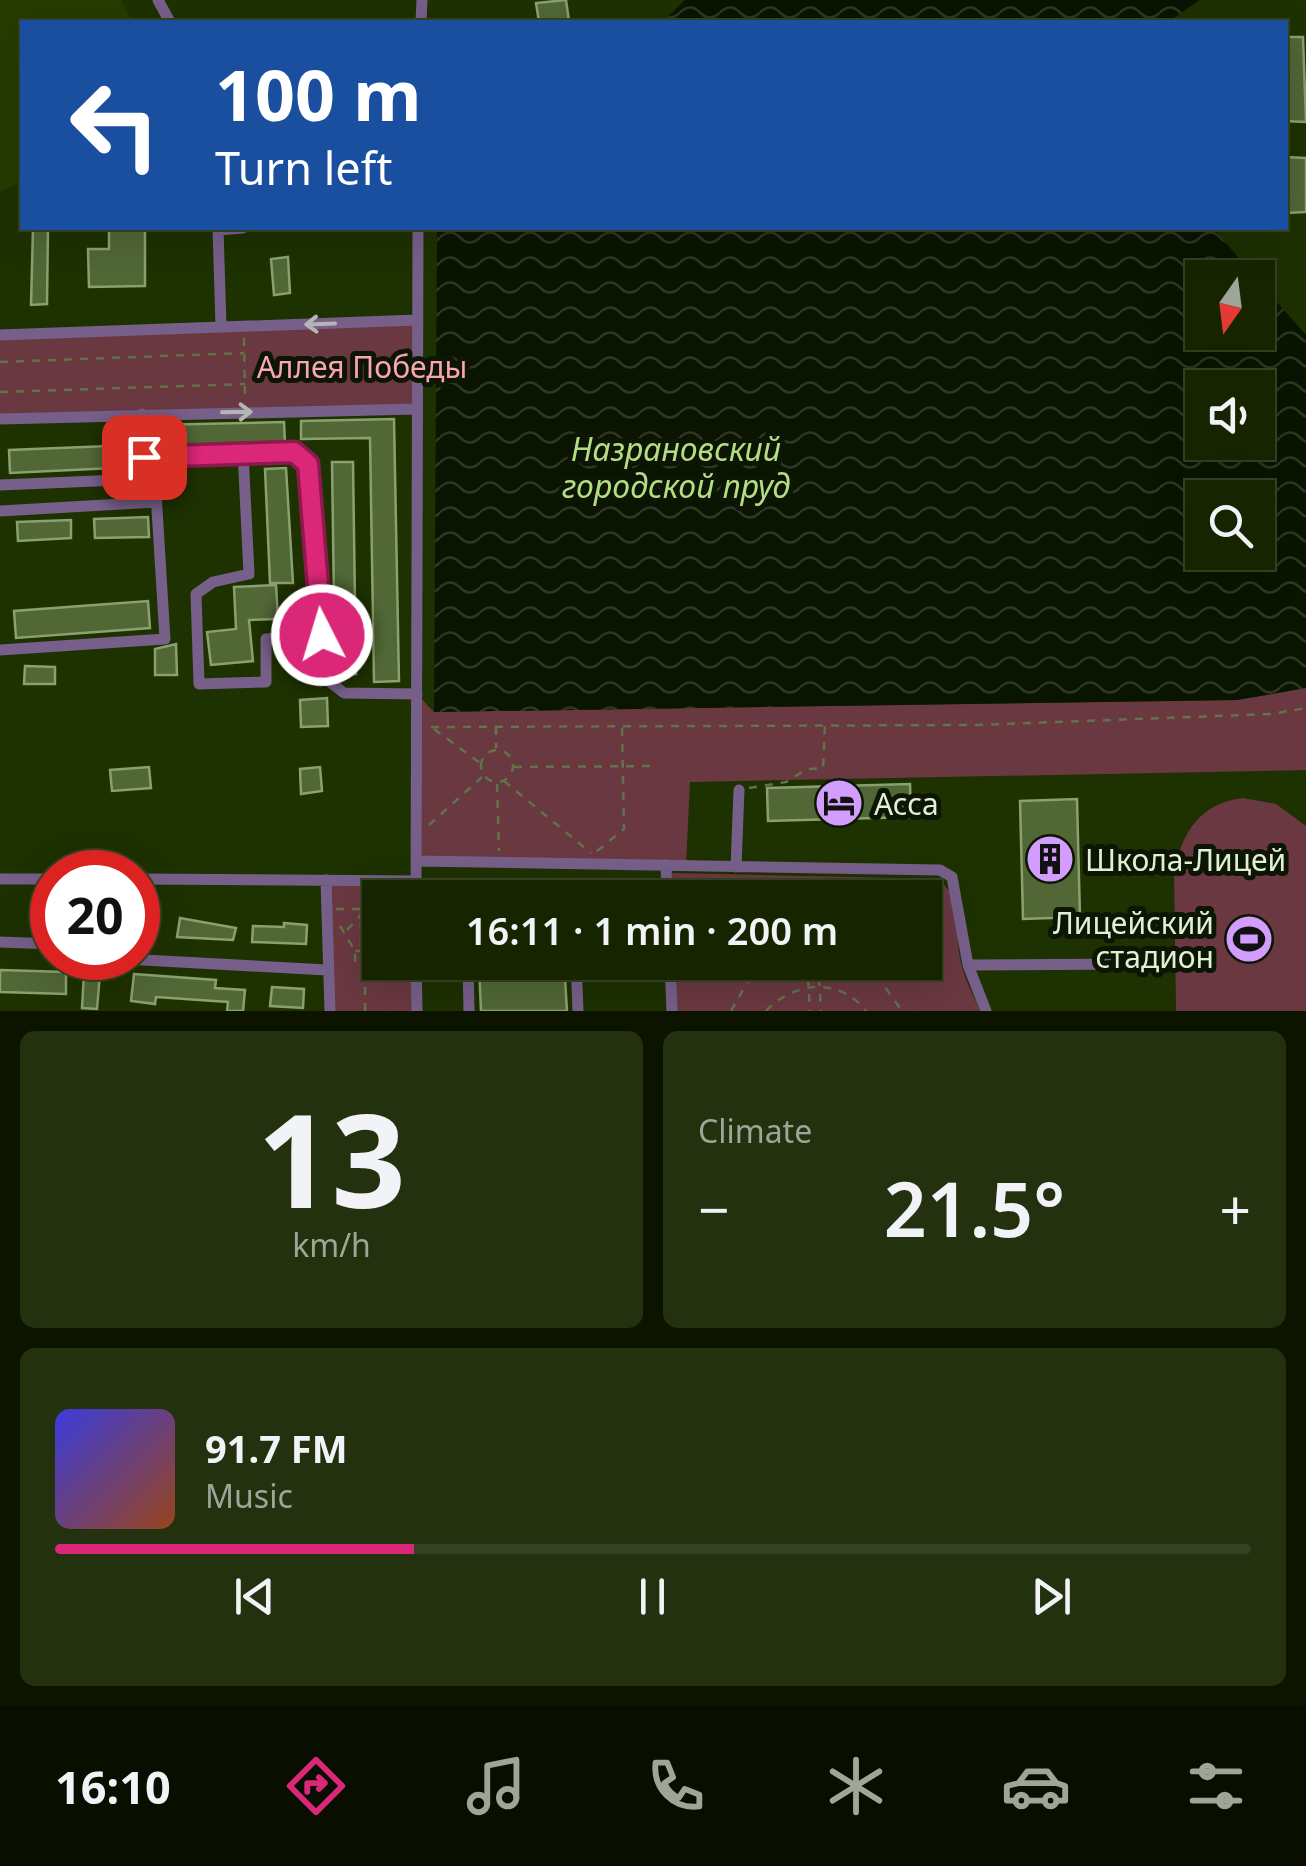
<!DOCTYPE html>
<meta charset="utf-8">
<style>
body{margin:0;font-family:"Noto Sans",sans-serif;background:#23310f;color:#f1f3f6;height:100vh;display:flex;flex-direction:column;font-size:38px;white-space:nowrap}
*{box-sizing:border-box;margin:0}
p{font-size:32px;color:#9ea599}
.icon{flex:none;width:55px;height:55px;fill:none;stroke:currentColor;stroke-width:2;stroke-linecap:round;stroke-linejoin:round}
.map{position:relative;height:1011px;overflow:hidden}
.side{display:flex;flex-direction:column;gap:20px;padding:20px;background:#0c1400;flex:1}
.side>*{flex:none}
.banner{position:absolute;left:20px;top:20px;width:1268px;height:210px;border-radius:0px;box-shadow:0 10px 40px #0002,0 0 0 2px #354222;background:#1a4fa0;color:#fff;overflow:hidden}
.needle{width:65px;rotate:194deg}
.tools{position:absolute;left:1185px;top:260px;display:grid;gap:20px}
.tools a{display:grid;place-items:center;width:90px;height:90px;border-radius:0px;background:#162500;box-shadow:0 10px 40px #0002,0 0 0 2px #354222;font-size:50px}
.speed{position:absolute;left:30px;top:850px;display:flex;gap:20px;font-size:50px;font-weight:700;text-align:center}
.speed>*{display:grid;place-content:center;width:130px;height:130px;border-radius:50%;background:#162500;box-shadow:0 10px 40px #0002,0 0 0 2px #354222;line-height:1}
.speed .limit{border:15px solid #d22;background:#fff;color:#111}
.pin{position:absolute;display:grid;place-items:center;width:85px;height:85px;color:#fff;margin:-42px;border-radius:20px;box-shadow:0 5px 15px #0006}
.me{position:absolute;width:110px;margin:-55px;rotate:355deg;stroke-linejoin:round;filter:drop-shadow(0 0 8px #0008)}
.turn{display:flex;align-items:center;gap:35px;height:210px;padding:0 30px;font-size:45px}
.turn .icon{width:130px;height:130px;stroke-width:2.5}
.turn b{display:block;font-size:70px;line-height:85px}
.big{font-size:75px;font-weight:600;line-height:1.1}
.side .card{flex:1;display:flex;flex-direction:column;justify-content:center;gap:15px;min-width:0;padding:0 35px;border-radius:15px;background:#23310f}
.side .dial{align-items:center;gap:0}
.dial b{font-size:130px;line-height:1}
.song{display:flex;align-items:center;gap:30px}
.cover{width:120px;height:120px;border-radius:15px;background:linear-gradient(135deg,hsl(240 70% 55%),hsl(20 70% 35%))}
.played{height:10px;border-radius:5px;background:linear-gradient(90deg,#db2777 30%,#354222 30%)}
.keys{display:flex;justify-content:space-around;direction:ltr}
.heat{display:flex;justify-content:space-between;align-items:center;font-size:55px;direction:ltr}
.side .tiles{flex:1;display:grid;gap:20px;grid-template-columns:1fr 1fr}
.card:last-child{grid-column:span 2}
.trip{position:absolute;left:362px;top:880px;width:580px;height:100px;border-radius:0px;background:#162500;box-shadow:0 10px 40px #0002,0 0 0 2px #354222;font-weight:600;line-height:100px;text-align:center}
.tabs{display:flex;height:160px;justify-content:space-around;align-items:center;background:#090f00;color:#9ea599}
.tabs .icon{width:70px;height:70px}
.tabs .active{color:#db2777}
.tabs b{font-size:45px;color:#f1f3f6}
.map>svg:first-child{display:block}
</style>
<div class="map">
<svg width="1306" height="1011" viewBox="0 0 1306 1011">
<defs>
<pattern id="water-waves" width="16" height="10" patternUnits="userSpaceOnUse" patternTransform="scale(2.5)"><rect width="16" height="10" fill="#091500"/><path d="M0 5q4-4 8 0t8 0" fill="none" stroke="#2d3724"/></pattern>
</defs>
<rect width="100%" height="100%" fill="#1e3100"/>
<path fill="#253b00" d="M 0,0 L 121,0 L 133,22 L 22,22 L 22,181 L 0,192 Z"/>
<path fill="#6a3841" d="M 418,320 L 416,409 L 0,419 L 0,335 Z
M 1306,688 L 1306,770 L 690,782 L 686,866 L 416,861 L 417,694 L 434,712 L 1237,700 Z
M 1243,798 L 1276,804 L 1306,826 L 1306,1011 L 1176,1011 L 1174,870 C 1183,832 1200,803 1243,798 Z
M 672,873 L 935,879 C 963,891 955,932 960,958 C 963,976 973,994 980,1011 L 676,1011 L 674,963 L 925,962 L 925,898 L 672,897 Z
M 326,880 L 416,881 L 416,897 L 380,898 L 380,962 L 416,963 L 417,1011 L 330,1011 Z"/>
<path fill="url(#water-waves)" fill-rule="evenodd" d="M 685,0 L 1200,0 L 1168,22 L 663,22 Z
M 437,228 L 1215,230 L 1255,277 L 1202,278 L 1202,332 L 1258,332 L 1258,281 L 1306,335 L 1306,688 L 1237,700 L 434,712 ZM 1202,388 L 1258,388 L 1258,442 L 1202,442 ZM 1202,498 L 1258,498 L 1258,552 L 1202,552 Z"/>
<path fill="#516736" stroke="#89a16e" stroke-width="2.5" d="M 566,0 L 569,21 L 539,22 L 536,3 Z
M 1285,37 L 1303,37 L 1306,122 L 1285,121 Z
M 1285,157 L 1306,158 L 1306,212 L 1285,213 Z
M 33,228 L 48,228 L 47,304 L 31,305 Z
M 109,228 L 145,228 L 145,286 L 89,287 L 88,249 L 109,249 Z
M 288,257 L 290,293 L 274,295 L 271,259 Z
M 394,419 L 399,681 L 374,682 L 370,438 L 301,439 L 301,421 Z
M 284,422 L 285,443 L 152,447 L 152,425 Z
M 134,445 L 134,467 L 10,473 L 9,450 Z
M 332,462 L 353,462 L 356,674 L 335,674 Z
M 286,468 L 293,583 L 270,583 L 265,469 Z
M 148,517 L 149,537 L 95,538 L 94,519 Z
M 71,520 L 71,538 L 18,541 L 17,522 Z
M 276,585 L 278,619 L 249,620 L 253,661 L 211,665 L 207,632 L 236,629 L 234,587 Z
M 148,601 L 150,628 L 16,638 L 14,611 Z
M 176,644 L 177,675 L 155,675 L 155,649 Z
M 25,666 L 55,667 L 55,684 L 24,684 Z
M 327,698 L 328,726 L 301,727 L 300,700 Z
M 149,767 L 151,788 L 112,791 L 110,770 Z
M 320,767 L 322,791 L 301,794 L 300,769 Z
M 910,784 L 911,817 L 768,821 L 767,788 Z
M 1077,799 L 1080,917 L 1023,919 L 1020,801 Z
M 180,918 L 236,928 L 233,940 L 177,937 Z
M 284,923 L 307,925 L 306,944 L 252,942 L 253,926 L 284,927 Z
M 564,962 L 567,1011 L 481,1011 L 479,965 Z
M 0,970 L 66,972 L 66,994 L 0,992 Z
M 84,973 L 100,974 L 97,1009 L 82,1008 Z
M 134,974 L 216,980 L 215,988 L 245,990 L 243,1011 L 227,1011 L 228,1002 L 156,997 L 155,1004 L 131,1001 Z
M 272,987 L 304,989 L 303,1008 L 270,1006 Z"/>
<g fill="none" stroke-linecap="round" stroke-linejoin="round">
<path stroke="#617349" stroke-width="2.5" stroke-dasharray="8 8" stroke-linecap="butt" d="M 244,338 L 245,400
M 0,362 L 244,353
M 0,392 L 245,384
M 431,727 L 976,725 L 1271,714 L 1306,708
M 496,727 L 496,748
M 434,729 L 480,763
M481 766a16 16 0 1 1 32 0a16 16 0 1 1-32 0Z
M 514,767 L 657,766
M 504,781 L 591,853
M 497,784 L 499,851
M 749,788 L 786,782 L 807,769 L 823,768 L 825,724
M 429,825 L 482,777
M 597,851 L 624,829 L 622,727
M 812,881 L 820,898
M 796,898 L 802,881
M 336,909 L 380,909
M 340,926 L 355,951 L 355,964 L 363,968 L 372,963 L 370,951 L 355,951
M 347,930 L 361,915 L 380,936
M 361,946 L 361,894
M 371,950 L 380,939
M 807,962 L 810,1011
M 818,962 L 821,1011
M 867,962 L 902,1011
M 365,1011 L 365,968
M 731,1011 L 759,962
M 766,1011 C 794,981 840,977 866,1011"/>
<path stroke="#765f89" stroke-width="11" d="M 158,0 L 170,22
M 421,22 L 422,0
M 218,228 L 221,327
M 218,230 L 243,228
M 0,335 L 418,320
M 0,419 L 416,409
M 243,452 L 249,574 L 213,582 L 196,594 L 199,684 L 266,682 L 266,639 L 322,635
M 144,457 L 294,452 L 308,464 L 326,679 L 344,693 L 417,694
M 0,485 L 144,479
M 0,511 L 157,502
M 0,650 L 165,639 L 156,493 L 144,479 L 142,414
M 416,861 L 940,870 L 952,877 L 968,965 L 986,1011
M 666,865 L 667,898
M 736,867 L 739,790
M 0,879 L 52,879
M 138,879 L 416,881
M 326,880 L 330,1011
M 416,898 L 418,228
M 0,942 L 52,944
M 107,958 L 327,970
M 416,962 L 417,1011
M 468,962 L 469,1011
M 576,962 L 578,1011
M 670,962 L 672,1011
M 968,965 L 1131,964"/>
</g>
<defs><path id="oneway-shaft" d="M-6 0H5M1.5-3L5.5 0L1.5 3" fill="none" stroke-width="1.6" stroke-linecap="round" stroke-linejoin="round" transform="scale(2.5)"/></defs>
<g stroke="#b6b5b6">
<use href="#oneway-shaft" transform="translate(320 324) rotate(178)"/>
<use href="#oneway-shaft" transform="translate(237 412) rotate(-1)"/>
</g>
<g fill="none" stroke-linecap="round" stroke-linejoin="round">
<g stroke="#8e194d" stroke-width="25">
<path id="route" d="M 144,457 L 294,452 L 308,464 L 322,635"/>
</g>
<use href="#route" stroke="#db2777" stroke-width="18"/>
</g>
<defs>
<g id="hotel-disc" transform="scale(2.5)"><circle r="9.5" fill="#d29dfd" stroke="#0d1604"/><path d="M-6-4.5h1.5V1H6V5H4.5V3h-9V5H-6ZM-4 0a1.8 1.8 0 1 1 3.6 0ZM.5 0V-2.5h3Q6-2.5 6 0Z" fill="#111"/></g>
<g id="building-disc" transform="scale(2.5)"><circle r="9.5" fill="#d29dfd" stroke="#0d1604"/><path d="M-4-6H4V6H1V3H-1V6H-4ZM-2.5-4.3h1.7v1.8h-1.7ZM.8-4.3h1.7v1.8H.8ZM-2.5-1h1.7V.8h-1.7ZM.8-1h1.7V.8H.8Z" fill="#111"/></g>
<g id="stadium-disc" transform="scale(2.5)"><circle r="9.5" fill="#d29dfd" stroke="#0d1604"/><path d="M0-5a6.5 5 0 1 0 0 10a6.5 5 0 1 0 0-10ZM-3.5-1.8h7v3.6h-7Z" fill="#111"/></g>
</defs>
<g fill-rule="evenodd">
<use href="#hotel-disc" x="839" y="803"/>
<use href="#building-disc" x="1050" y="859"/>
<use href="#stadium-disc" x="1249" y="939"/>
</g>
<g text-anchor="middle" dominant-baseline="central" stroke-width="10" stroke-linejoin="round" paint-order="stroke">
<g font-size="30" fill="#faa5b3" stroke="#0d1604">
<text x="362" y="366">Аллея Победы</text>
</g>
<g font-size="30" fill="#e1efd4" stroke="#0d1604" text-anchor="start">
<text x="874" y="803">Асса</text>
<text x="1085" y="859">Школа-Лицей</text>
<text x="1214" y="922" text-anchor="end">Лицейский<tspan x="1214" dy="34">стадион</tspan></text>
</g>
<g font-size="32" font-style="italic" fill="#b4de83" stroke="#0d1604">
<text x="676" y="448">Назрановский<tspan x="676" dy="37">городской пруд</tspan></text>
</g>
</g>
</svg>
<div class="tools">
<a><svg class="needle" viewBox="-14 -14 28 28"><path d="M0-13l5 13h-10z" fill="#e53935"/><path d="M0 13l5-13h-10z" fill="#9ea599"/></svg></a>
<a><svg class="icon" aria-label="sound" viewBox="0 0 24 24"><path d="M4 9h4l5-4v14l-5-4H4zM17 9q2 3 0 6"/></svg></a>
<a><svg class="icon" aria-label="search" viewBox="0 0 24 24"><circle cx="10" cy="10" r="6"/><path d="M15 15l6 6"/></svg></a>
</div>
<div class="speed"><div class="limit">20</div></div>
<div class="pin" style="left:144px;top:457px;background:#d93025"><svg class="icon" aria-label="arrive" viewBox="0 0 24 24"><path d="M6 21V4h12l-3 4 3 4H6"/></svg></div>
<svg class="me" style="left:322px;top:635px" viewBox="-20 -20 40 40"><circle r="17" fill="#db2777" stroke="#fff" stroke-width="3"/><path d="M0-11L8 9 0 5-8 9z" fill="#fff"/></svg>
<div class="trip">16:11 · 1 min · 200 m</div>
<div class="banner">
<div class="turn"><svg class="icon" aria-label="left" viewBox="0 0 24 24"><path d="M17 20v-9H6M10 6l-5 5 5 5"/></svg><div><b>100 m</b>Turn left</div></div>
</div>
</div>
<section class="side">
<div class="tiles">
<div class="card dial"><b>13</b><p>km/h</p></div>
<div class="card"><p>Climate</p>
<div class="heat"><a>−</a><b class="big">21.5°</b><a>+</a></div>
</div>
<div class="card">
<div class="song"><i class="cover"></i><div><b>91.7 FM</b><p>Music</p></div></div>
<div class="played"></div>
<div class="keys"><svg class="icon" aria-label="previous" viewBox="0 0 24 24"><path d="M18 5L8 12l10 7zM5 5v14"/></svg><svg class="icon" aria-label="pause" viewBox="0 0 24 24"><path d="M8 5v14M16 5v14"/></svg><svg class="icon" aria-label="next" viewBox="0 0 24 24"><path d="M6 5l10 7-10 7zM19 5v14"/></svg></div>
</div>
</div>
</section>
<nav class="tabs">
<b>16:10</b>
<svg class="icon active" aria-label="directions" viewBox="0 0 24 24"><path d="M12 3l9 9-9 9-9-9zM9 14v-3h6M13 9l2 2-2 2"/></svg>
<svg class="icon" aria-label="music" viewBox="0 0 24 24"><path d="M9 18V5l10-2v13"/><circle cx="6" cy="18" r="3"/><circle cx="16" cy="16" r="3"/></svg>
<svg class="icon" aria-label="phone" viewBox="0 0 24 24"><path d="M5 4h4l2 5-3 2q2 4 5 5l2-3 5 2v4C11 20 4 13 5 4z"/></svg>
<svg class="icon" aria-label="climate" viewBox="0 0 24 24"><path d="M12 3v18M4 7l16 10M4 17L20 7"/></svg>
<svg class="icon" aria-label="car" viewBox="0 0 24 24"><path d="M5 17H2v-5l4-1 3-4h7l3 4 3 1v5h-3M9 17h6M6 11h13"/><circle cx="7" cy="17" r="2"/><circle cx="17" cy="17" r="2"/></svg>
<svg class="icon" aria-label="filters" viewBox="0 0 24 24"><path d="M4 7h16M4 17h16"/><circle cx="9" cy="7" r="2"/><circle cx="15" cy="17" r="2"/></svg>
</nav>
